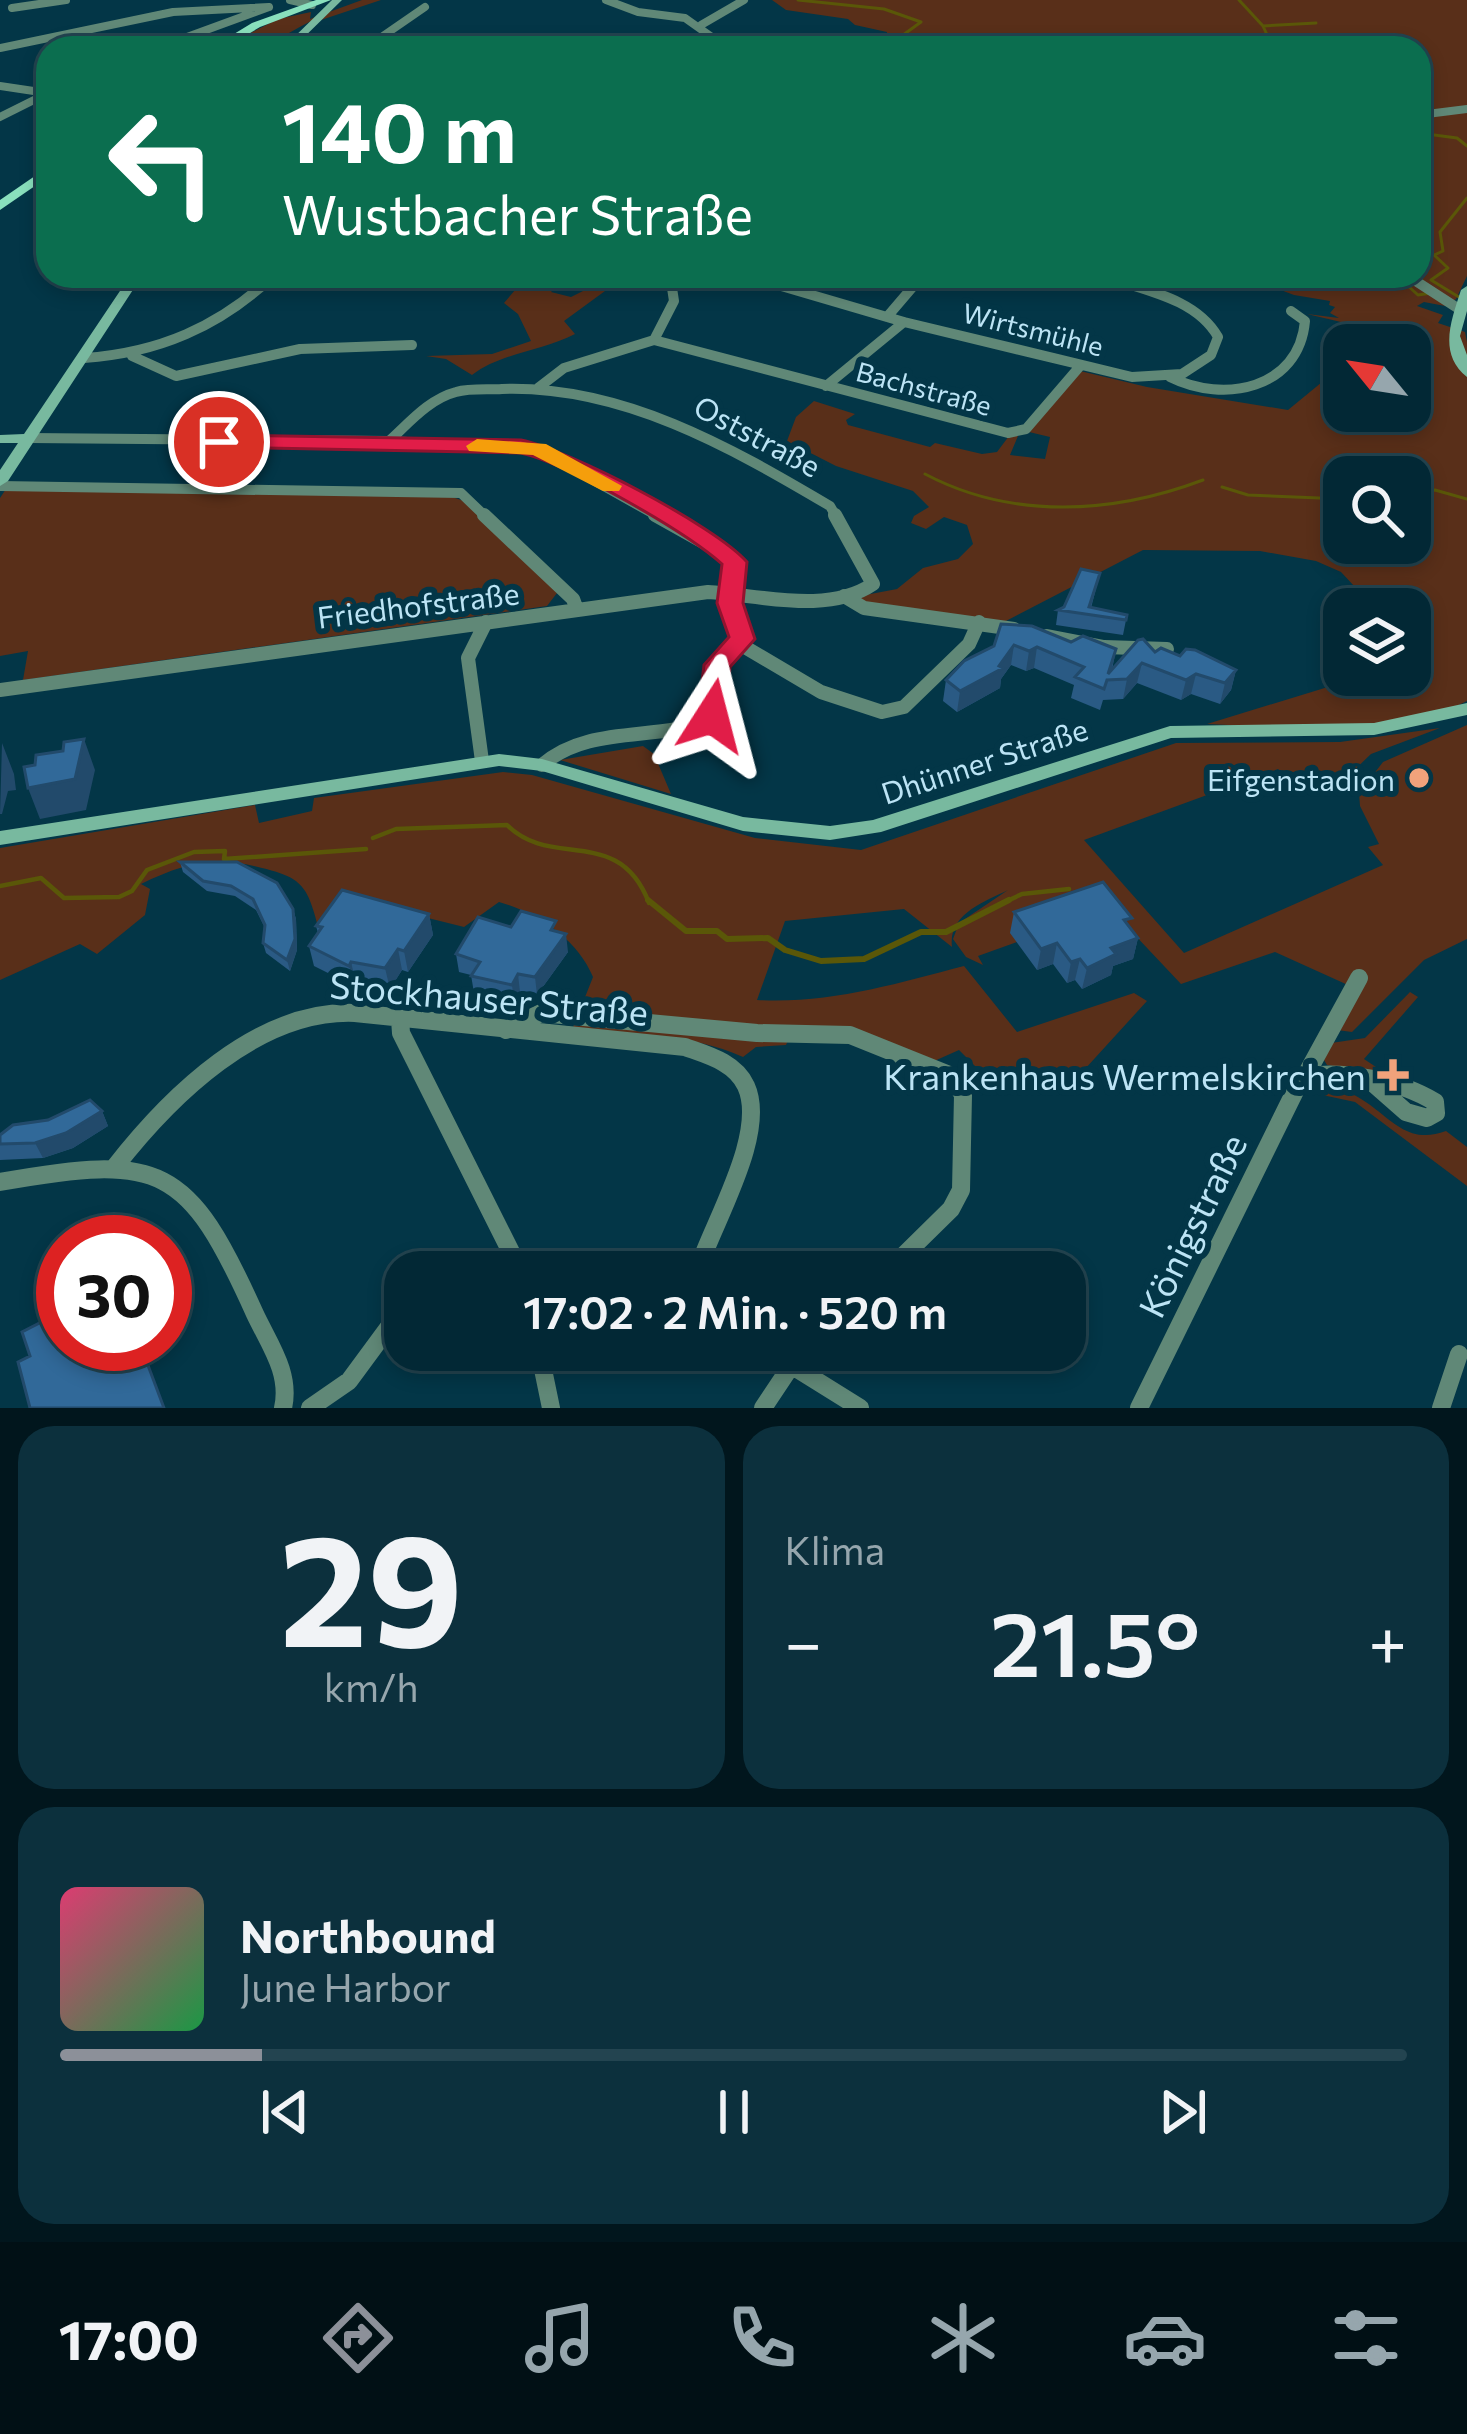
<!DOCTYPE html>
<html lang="de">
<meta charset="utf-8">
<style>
body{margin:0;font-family:Commissioner,sans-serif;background:#0c303d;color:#f1f3f6;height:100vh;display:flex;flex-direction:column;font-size:45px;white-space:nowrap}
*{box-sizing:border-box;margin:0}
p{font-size:39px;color:#96a6ad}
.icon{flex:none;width:66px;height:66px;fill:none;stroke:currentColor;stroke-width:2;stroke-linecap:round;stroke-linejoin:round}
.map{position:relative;height:1408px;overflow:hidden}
.sheet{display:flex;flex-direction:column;gap:18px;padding:18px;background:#01161d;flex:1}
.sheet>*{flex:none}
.banner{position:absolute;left:36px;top:36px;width:1395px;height:252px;border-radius:36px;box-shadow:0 6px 18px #0003,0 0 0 3px #234450;background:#0b6e4f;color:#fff;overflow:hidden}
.needle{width:78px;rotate:300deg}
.fabs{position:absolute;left:1323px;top:324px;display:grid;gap:24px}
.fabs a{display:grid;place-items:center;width:108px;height:108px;border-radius:24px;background:#022835;box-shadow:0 6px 18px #0003,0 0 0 3px #234450;font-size:60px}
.speed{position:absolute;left:36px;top:1215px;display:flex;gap:24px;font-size:60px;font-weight:700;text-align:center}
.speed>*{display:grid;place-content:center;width:156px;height:156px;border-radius:50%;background:#022835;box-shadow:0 6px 18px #0003,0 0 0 3px #234450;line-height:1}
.speed .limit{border:18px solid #d22;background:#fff;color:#111}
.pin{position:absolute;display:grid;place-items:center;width:102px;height:102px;color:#fff;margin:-51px;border:6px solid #fff;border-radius:50%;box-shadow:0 3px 12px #0007}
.me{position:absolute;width:132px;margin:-66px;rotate:9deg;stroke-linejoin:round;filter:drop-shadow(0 0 9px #0008)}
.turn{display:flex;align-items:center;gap:42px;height:252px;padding:0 48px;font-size:54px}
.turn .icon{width:156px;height:156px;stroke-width:2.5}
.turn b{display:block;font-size:84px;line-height:102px}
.big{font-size:90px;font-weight:600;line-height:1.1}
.sheet .card{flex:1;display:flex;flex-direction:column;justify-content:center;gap:18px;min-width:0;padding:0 42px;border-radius:36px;background:#0c303d}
.sheet .dial{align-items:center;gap:0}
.dial b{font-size:156px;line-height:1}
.song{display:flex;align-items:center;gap:36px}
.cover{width:144px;height:144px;border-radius:18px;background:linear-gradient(135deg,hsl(340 70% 55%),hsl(140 70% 35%))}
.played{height:12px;border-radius:6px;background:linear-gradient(90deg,#8c9099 15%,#234450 15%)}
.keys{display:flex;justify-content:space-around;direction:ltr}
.heat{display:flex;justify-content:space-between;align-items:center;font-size:66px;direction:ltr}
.sheet .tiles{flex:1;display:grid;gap:18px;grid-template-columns:1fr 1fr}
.card:last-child{grid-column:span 2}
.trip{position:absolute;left:384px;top:1251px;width:702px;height:120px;border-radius:36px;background:#022835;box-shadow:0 6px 18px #0003,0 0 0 3px #234450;font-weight:600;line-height:120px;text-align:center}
.tab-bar{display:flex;height:192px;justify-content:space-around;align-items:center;background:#011015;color:#96a6ad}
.tab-bar .icon{width:84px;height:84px}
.tab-bar .current{color:#8c9099}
.tab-bar b{font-size:54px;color:#f1f3f6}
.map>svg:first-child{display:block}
</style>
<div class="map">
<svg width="1467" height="1408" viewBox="0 0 1467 1408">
<rect width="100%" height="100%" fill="#033647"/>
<path fill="#592f19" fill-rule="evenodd" d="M 362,0 L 381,0 L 321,20 L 323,16 C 293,27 275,48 241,48 L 258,37 L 237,48 L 221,48 L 278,19 L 311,12 L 310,19 Z
M 772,0 L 1467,0 L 1467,276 L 1456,299 L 1445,306 L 1424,302 L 1417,306 L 1443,315 L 1438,323 L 1465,332 L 1467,342 L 1467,701 C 1391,739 1289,727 1207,724 L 1367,675 L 1410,675 L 1410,609 L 1345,609 L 1345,600 L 1369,602 L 1341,572 L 1316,561 L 1260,551 L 1143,550 L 1004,622 L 869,606 L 859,600 L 860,596 L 897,589 L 923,568 L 958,559 L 973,544 L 967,525 L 944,517 L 926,529 L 911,523 L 914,516 L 929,507 L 913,491 L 836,466 L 787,441 L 796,417 L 814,401 L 855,414 L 846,420 L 848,425 L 930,447 L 935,443 L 982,454 L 997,452 L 1009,436 L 1018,436 L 1010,455 L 1045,459 L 1050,437 L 1029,432 L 1080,371 L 1147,387 L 1288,410 L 1344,364 L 1344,411 L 1410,411 L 1409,345 L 1420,335 L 1384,328 L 1380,334 L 1398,345 L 1333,346 L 1333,335 L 1343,330 L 1339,328 L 1341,322 L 1307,314 L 1339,318 L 1330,313 L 1335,307 L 1329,305 L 1330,301 L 1294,295 L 1244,276 L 1303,276 L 1347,285 L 1318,287 L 1374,289 L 1375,286 L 1352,276 L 1419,276 L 1419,48 L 886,48 L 887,32 L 855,25 L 848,19 L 786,10 ZM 1344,477 L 1410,477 L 1410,543 L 1344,543 Z
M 527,276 L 567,276 L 551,292 L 571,297 L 593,286 L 605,291 L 564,321 L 575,334 C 542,351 500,353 472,375 L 446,359 L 426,356 L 492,354 L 531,341 L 518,314 L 504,303 Z
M 6,489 L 446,495 L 467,502 L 557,593 L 547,606 L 23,680 L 28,651 L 0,656 L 0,498 Z
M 1467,725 L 1467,939 L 1424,960 L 1352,1032 L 1337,1030 L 1359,990 L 1275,952 L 1181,984 L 1099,897 L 1017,942 L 978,956 L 983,965 L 966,957 L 953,939 L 959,923 L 1008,890 C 984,902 948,914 952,947 L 904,909 L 785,921 L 757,1000 C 829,1004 895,984 964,966 L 1017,1032 L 1134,993 L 1147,1001 L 1064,1092 L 980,1071 L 959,1050 L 932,1062 L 793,1029 L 786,1045 L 756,1047 L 743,1057 C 689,1033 631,1034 572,1030 L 593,977 C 578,940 538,913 499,902 L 464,927 L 344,897 L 318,926 C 307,883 300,877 258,867 C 212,856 185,863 141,884 L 150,889 L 145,915 L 97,954 L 80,944 L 0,980 L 0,848 L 255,805 L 259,823 L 312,811 L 314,798 L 503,772 L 532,775 L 755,838 L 861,850 L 1176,743 L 1340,742 L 1440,728 L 1371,754 L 1345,779 L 1295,784 L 1278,769 L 1084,840 L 1184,953 L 1383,865 L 1368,847 L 1379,844 L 1360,806 L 1359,793 L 1383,762 Z
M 643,746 L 654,754 L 671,794 L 560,760 Z
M 1410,992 L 1418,997 L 1364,1059 L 1376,1067 L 1372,1072 L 1327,1065 L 1324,1060 L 1331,1043 L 1365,1038 Z
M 1319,1088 C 1380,1085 1391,1152 1446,1131 L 1467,1147 L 1467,1186 L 1355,1102 L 1313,1093 Z"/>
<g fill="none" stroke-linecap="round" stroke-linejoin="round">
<path stroke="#5a5708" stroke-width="3" d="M 798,0 L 884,9 L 921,22 L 903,35 L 900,48
M 1239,0 L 1263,26 L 1273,48
M 1263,26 L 1316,23
M 1419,133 L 1457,138 L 1467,146
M 1467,198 L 1440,232 L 1443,251 L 1434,255 L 1448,268 L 1431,280 L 1467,302
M 1397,276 L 1418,295 L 1431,293
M 925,474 C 1012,520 1113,514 1203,480
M 1222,487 L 1248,495 L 1344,499
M 1410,494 L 1435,490 L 1467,499"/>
<path stroke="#5a5708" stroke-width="4.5" d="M 373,838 L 396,829 L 507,825 C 552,870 619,824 649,903
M 0,886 L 41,878 L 64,898 L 119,897 L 132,891 L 147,870 L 194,852 L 225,851 L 224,859 L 366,849
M 1003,903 L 1022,894 L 1069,889"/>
<path stroke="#5a5708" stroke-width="6" d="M 648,900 L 686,931 L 717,931 L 727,939 L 768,938 L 785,950 L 821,961 L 864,959 L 921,932 L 946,932 L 1009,900"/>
<path stroke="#608877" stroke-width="8" d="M 290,0 L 312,5
M 606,0 L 638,12 L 685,18 L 716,40 L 760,48
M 12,8 L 66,0
M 701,25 L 744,0
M 406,43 L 383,36 L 425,7
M 0,48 L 173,12 L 269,7
M 157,48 L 269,7
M 395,48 L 440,38 L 529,48
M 0,86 L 47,93
M 1419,115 L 1467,109
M 0,117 L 48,93"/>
<path stroke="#608877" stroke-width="10" d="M 747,276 L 904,322 L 1132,377 L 1182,374 L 1211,355 L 1218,337 C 1196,298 1143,290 1103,276
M 1408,276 L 1459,309
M 887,317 L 922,276
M 654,340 L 674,301 L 672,288 L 681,276
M 132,356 L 176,376 L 300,349 L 412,345
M 84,358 C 158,353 219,327 273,276
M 1170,377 C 1224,404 1299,389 1305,321 L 1291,311
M 826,386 L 904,322
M 538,388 L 564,368 L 654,340 L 1008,433 L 1026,429 L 1081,365
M 29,438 L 389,441 L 538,449 L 661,518
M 389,441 C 409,423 429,399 456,392 C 470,388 488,390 502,389 C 622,385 730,447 830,506 L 837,518
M 0,486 L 461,493 L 487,518"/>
<path stroke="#608877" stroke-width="14" d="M 484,515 L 573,599 L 577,610
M 844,596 L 864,608 L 1014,629
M 1047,636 L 1104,647 L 1167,649
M 738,643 L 821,692 L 882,712 L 904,707 L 969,644 L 979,622
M 0,690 L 708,592 C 760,595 827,615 873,584 L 835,515
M 482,761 L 468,658 L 486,622
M 542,765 C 588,725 654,741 709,721 L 717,665 L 743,636 L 730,603 L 735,567 L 730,557 L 655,515"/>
<path stroke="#608877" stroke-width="18" d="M 400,1019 L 401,1033 L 521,1272
M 506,1030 L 541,1013 L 757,1033 L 850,1035 L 952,1076 L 963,1095 L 961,1190 L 951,1209 L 887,1272
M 1307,1073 L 1359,978
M 114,1168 C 170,1096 258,1009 355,1013 L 685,1047 C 707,1055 735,1062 746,1086 C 768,1134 712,1224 697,1272
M 0,1182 C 162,1153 188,1165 255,1314 C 269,1344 291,1373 283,1408
M 539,1350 L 551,1408
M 767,1350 L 860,1408
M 310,1408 L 349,1381 L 405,1305
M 763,1408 L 791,1366
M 1139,1408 L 1302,1077 C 1342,1069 1401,1081 1435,1102 L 1436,1113 L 1427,1118 L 1406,1112 L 1373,1083
M 1441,1408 L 1459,1354"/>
<path fill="#78b99f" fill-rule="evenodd" d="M 332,0 L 342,0 L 293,48 L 283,48 Z
M 130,276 L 142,276 L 8,481 L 0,486 L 0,470 L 18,443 L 0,443 L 0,435 L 24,434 Z
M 1467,286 L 1467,311 L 1460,336 L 1467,355 L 1467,377 C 1438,354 1451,321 1461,290 Z
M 1467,703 L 1467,715 L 1374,735 L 1171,738 L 881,832 L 830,840 L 743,831 L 542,771 L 499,766 L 0,845 L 0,831 L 499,754 L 542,759 L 743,817 L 830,826 L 873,820 L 1170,726 L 1374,723 Z"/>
<path fill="#89e0bd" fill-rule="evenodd" d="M 316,0 L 331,0 L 260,27 L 225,48 L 211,48 L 252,23 Z
M 48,167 L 48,177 L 0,210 L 0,200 Z"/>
</g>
<path fill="#2a5a84" d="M 1100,573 L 1091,608 L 1127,615 L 1123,635 L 1056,625 L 1058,610 L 1064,607 Z
M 1071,642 L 1116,649 L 1112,670 L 1155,652 L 1180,656 L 1236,670 L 1231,690 L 1220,704 L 1191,694 L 1181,700 L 1137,683 L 1123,699 L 1103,700 L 1100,710 L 1071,698 L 1074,685 L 1034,668 L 1026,671 L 1011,665 L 1001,679 L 1000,688 L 957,712 L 943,701 L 946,680 L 994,646 Z
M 180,862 L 293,909 L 296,919 L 297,950 L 290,971 L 266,953 L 263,943 L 265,928 L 256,910 L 235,896 L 207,891 L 183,872 Z
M 1014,912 L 1129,927 L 1138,938 L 1133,959 L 1113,966 L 1111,975 L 1082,989 L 1075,980 L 1067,983 L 1053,964 L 1037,970 L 1010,933 Z
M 429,914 L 433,935 L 408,972 L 402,970 L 390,989 L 356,983 L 354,986 L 314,966 L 309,946 L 318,933 L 316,926 Z
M 511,927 L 557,932 L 568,952 L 537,995 L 520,992 L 514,1002 L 474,993 L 471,975 L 459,972 L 456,954 Z
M 102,1111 L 108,1126 L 73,1148 L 43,1158 L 0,1160 L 0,1135 L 48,1120 Z"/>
<path fill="#224a6b" d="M 1014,645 L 1011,665 L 1001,679 L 1000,688 L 957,712 L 960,691 L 999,666 Z
M 1037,647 L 1034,668 L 1026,671 L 1029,651 Z
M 1142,663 L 1137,683 L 1123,699 L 1127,679 Z
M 1236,670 L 1231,690 L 1220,704 L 1225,683 Z
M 1196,674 L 1191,694 L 1181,700 L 1186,680 Z
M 84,739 L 95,770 L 86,810 L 40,819 L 28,788 Z
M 2,743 L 14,774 L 16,790 L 8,791 L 2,814 L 0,814 Z
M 293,909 L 296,919 L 297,950 L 290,971 L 287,960 Z
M 429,914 L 433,935 L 408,972 L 404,951 Z
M 566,934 L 568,952 L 537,995 L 535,977 Z
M 1138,938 L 1133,959 L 1113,966 L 1111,975 L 1082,989 L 1087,968 L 1111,948 Z
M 1057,943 L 1053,964 L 1037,970 L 1041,949 Z
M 398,949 L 402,970 L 390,989 L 385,968 Z
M 1080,959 L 1075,980 L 1067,983 L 1071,962 Z
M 351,962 L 356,983 L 354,986 L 349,966 Z
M 518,974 L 520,992 L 514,1002 L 512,985 Z
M 102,1111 L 108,1126 L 73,1148 L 43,1158 L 35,1143 Z
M 63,1285 L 63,1304 L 58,1306 L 50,1292 Z"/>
<path fill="#316999" stroke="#224a6b" stroke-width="3" d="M 1081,569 L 1100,573 L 1089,607 L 1127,615 L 1126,620 L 1058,610 L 1064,607 Z
M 1001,624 L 1032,626 L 1071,642 L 1083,636 L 1116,649 L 1108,674 L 1138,640 L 1143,639 L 1155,652 L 1161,648 L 1180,656 L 1186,649 L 1195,650 L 1236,670 L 1225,683 L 1196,674 L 1186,680 L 1142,663 L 1127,679 L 1107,680 L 1104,689 L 1075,677 L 1084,667 L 1037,647 L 1029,651 L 1014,645 L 999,666 L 1003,668 L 960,691 L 946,680 L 964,661 L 994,646 Z
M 84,739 L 75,779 L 28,788 L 24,767 L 35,765 L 36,755 L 63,751 L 64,742 Z
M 180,862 L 237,862 L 277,883 L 293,909 L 295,939 L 287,960 L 263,943 L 265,925 L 253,899 L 231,886 L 203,881 Z
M 1103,882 L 1132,918 L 1124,920 L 1138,938 L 1111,948 L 1116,954 L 1087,968 L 1080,959 L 1071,962 L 1057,943 L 1041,949 L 1014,912 Z
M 342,890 L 429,914 L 404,951 L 398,949 L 385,968 L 351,962 L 349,966 L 309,946 L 322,927 L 316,926 Z
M 521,911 L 556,921 L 551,930 L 566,934 L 535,977 L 518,974 L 512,985 L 471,976 L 480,962 L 456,954 L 478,917 L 511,927 Z
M 90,1100 L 102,1111 L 66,1133 L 35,1143 L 0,1144 L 0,1135 L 13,1125 L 48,1120 Z
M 63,1254 L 63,1285 L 50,1292 L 44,1274 L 50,1260 Z
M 63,1311 L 63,1344 L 140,1344 L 164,1408 L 30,1408 L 18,1362 L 30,1356 L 22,1332 Z"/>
<path fill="#e11d48" stroke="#92132f" stroke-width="3" d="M 219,435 L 521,440 C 569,450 716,526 747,562 L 743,603 L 755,639 L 730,667 L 726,716 L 712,725 L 698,716 L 704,665 L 729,637 L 717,603 L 722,564 C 686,532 567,463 521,453 L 211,447 L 208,442 Z"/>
<path fill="#f59e0b" d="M 477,439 L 546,444 L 622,486 L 619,491 L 603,491 L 533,455 L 469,451 L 466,446 Z"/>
<g fill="#f1a27b" stroke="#033647" stroke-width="4.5">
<circle cx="1419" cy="778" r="12"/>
<path d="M1387 1057h12v12h12v12h-12v12h-12v-12h-12v-12h12z"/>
</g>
<g text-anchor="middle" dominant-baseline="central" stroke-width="12" stroke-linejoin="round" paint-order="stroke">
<g font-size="27" fill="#bce4f5" stroke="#033647">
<text transform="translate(1033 329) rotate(14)">Wirtsmühle</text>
<text transform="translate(924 388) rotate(15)">Bachstraße</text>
</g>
<g font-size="30" fill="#bce4f5" stroke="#033647">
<text transform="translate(758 435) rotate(28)">Oststraße</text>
<text transform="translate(418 604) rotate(-7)">Friedhofstraße</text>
<text transform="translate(984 760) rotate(-18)">Dhünner Straße</text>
</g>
<g font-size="30" fill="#bce4f5" stroke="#033647" text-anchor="end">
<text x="1395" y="778">Eifgenstadion</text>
</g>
<g font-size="36" fill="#bce4f5" stroke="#033647">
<text transform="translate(489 997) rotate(5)">Stockhauser Straße</text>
<text transform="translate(1191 1225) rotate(-64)">Königstraße</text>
</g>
<g font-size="36" fill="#bce4f5" stroke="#033647" text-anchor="end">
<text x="1366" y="1075">Krankenhaus Wermelskirchen</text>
</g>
</g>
</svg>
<div class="fabs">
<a><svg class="needle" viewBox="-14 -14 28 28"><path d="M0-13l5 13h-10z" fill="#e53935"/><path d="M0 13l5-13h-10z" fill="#96a6ad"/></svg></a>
<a><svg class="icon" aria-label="search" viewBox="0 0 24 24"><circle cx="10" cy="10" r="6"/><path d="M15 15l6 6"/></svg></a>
<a><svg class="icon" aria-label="layers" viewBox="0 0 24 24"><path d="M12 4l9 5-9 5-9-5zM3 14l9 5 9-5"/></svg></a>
</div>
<div class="speed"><div class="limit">30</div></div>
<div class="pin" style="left:219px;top:442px;background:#d93025"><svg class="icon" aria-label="arrive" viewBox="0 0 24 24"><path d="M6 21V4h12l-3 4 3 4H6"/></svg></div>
<svg class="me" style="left:712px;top:716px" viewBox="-20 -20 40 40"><path d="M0-17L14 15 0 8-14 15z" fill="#e11d48" stroke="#fff" stroke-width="4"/></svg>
<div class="trip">17:02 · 2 Min. · 520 m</div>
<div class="banner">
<div class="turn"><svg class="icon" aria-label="left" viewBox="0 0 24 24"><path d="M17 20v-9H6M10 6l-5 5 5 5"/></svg><div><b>140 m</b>Wustbacher Straße</div></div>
</div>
</div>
<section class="sheet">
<div class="tiles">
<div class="card dial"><b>29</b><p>km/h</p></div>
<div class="card"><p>Klima</p>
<div class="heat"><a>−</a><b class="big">21.5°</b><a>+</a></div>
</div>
<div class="card">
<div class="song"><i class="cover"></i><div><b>Northbound</b><p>June Harbor</p></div></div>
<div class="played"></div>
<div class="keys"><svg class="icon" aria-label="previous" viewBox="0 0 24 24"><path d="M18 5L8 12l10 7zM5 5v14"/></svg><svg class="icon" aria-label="pause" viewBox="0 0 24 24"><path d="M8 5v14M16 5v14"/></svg><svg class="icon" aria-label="next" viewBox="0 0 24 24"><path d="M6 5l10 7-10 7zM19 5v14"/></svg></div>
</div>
</div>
</section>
<nav class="tab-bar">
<b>17:00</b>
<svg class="icon current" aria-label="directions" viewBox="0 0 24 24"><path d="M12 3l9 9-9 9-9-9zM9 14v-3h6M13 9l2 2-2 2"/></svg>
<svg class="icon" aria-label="music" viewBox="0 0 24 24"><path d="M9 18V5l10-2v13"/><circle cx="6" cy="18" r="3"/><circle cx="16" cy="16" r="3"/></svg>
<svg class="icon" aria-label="phone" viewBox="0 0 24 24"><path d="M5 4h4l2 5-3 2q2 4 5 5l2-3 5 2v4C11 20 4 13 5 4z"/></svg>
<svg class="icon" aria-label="climate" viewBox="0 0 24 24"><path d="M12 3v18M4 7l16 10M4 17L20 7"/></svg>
<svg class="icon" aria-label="car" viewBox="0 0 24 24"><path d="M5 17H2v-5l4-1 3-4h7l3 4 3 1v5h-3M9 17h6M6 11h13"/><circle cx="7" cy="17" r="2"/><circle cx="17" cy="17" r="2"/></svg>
<svg class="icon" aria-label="filters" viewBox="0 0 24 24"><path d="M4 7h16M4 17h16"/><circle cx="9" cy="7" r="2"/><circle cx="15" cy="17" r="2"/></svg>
</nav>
